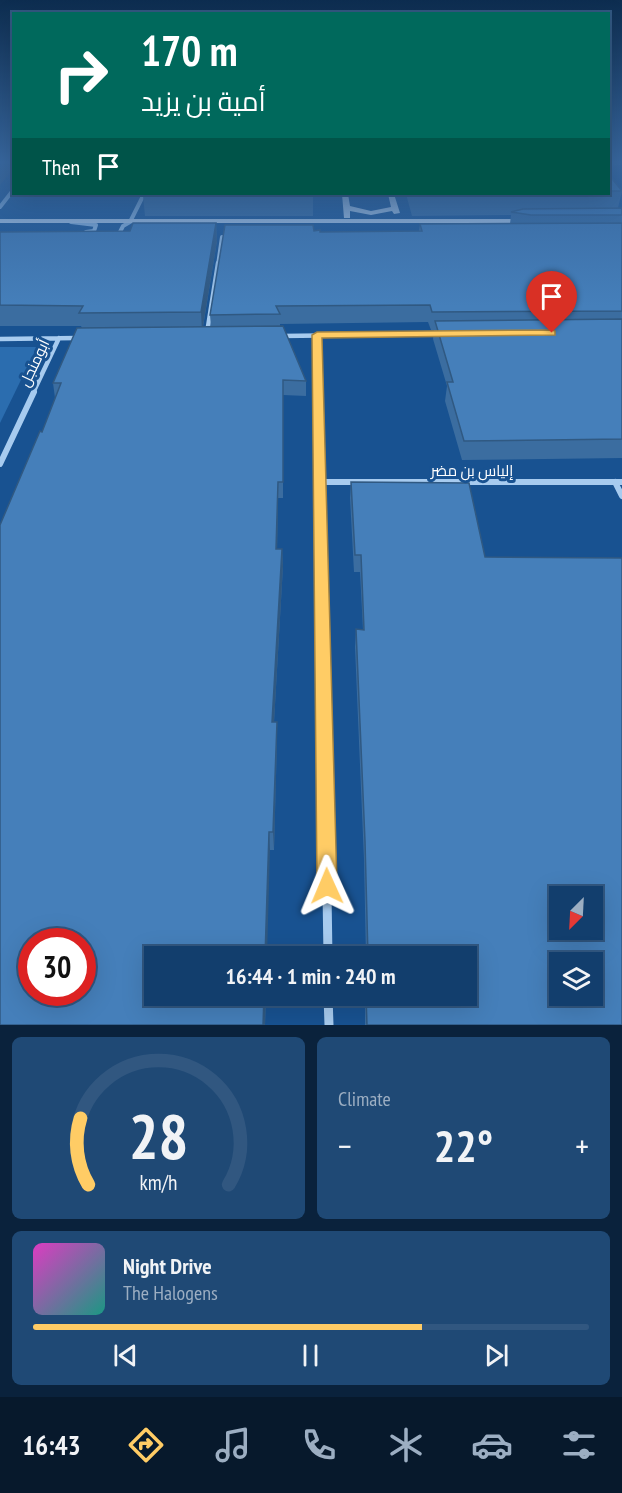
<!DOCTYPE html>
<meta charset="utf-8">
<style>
body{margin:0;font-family:"PT Sans Narrow",Cairo,sans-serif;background:#1f4975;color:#f1f3f6;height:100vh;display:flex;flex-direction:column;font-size:22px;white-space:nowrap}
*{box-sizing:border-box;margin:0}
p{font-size:20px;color:#9caec2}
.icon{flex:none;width:33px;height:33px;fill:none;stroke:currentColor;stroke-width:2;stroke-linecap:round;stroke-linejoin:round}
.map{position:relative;height:1025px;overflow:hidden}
.details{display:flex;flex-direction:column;gap:12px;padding:12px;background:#0a223c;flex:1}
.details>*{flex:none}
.hud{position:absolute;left:12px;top:12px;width:598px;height:183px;border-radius:0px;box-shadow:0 6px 24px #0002,0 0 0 2px #315780;background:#00695c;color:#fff;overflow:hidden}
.needle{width:39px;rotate:204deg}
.buttons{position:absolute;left:549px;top:886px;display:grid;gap:12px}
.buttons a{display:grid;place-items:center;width:54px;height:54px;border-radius:0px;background:#123e6d;box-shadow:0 6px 24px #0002,0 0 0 2px #315780;font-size:30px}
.speed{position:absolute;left:18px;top:928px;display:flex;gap:12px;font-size:30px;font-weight:700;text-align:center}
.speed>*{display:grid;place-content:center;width:78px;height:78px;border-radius:50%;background:#123e6d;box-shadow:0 6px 24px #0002,0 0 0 2px #315780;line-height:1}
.speed .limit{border:9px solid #d22;background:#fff;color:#111}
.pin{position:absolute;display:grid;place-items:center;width:51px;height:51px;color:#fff;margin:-62px -26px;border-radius:50% 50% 50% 0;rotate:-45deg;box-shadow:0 0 6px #0007}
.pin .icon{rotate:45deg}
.me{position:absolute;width:66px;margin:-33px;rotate:359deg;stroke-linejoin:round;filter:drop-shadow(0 0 4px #0008)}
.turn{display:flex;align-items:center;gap:21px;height:126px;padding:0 30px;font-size:27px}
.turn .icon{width:78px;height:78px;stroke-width:2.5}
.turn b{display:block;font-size:42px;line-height:51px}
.then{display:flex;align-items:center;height:57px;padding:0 30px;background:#0003;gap:12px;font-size:22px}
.big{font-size:45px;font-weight:700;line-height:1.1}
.details .widget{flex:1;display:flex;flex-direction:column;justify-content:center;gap:9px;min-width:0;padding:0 21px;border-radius:9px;background:#1f4975}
.details .dial{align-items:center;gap:0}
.dial svg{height:156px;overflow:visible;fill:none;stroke:#315780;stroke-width:7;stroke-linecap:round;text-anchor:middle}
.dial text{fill:#f1f3f6;stroke:none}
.song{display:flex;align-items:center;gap:18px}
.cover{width:72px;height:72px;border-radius:9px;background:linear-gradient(135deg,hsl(310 70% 55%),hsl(170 70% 35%))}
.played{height:6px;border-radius:3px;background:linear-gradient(90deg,#ffcc65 70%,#315780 70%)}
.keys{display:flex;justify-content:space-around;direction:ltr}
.heat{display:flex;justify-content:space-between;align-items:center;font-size:33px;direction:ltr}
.details .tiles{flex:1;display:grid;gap:12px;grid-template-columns:1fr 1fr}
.widget:last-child{grid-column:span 2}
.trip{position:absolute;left:144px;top:946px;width:333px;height:60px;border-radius:0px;background:#123e6d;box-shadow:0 6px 24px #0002,0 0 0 2px #315780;font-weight:700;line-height:60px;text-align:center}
.menu{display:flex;height:96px;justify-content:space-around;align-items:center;background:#07192c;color:#9caec2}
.menu .icon{width:42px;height:42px}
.menu .selected{color:#ffcc65}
.menu b{font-size:27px;color:#f1f3f6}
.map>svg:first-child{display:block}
</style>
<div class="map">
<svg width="622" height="1025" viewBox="0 0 622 1025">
<rect width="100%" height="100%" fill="#185291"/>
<path fill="#2b6daf" d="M 0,347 L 37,347 L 0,423 Z"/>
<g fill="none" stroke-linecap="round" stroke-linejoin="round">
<path stroke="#a7cbef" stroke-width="4" d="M 0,207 L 14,189
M 71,222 L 96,225 L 94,231 L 86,232
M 125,234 L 120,232 L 123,226 L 130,222 L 144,194
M 218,265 L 222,237"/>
<path stroke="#a7cbef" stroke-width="4.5" d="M 207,333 L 218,263
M 317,335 L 318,393
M 281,336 L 441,334
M 0,339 L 78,338
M 33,393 L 59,338"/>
<path stroke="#a7cbef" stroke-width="6" d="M 318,392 L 321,556
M 0,464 L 34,392
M 321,482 L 622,482
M 615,482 L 622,496"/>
<path stroke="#a7cbef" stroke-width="8" d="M 321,555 L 325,763"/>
<path stroke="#a7cbef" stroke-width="9" d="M 325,762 L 328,957
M 328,996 L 329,1025"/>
<path fill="#d5e7fb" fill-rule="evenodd" d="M 342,194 L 348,194 L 350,206 L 371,211 L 391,207 L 388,194 L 394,194 L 400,213 L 394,214 L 392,211 L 371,215 L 350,211 L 350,218 L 344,218 Z
M 0,219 L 525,219 L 529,221 L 525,223 L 0,223 Z"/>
</g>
<path fill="#3b6da0" d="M 609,163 L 622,163 L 622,165 L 609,165 Z
M 609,175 L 622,191 L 618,208 L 622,208 L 622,458 L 462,460 L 445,401 L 447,386 L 433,339 L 434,330 L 431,330 L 428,322 L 280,324 L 280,326 L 306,381 L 306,396 L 283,395 L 283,498 L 278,498 L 277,549 L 282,549 L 283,566 L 274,722 L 277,740 L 274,850 L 270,850 L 154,996 L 266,996 L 265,1025 L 0,1025 L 42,432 L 55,398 L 53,383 L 82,328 L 81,326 L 0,326 L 0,232 L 130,231 L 216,223 L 217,241 L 203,327 L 211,327 L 210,315 L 314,231 L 320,232 L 419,231 L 420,224 L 510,224 L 511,215 L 412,216 L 406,194 L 609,194 Z
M 313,194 L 313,216 L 145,216 L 143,196 Z
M 351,482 L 485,557 L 622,1025 L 365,1025 L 365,996 L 466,996 L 466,957 L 366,957 L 364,859 L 355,647 L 356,629 L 363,630 L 360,572 L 354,572 L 350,498 Z"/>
<path fill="#305982" d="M 0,163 L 14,163 L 14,168 L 0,185 Z
M 216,223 L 217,241 L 202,332 L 201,312 Z
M 278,482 L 278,498 L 277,566 L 276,549 Z
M 282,549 L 283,566 L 273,740 L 272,722 Z
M 277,722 L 277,740 L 274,850 L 273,832 Z
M 269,832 L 270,850 L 267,957 L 265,957 Z
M 264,996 L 266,996 L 265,1025 L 263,1025 Z"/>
<path fill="#457fba" stroke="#305982" stroke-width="1.5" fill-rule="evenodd" d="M 609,175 L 622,191 L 609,191 Z
M 144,194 L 313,194 L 313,195 L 143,196 Z
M 622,208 L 622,215 L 531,215 L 511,212 L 523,209 Z
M 133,223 L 216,223 L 201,312 L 79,313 L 83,306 L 0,305 L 0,232 L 130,231 Z
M 622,223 L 622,311 L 432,312 L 430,305 L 276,306 L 280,314 L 210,315 L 225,225 L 313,225 L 314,231 L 320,230 L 320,232 L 422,231 L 420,224 Z
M 622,319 L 622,439 L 464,441 L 447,382 L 453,382 L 435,321 Z
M 283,326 L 306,381 L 283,380 L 283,482 L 278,482 L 276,549 L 282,549 L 272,722 L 277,722 L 273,832 L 269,832 L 265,957 L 154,957 L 154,996 L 264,996 L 263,1025 L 0,1025 L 0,525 L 40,431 L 42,432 L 61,383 L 53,383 L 77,328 ZM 32,942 L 82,942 L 82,993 L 32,993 Z
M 351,482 L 469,483 L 485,557 L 622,558 L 622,1025 L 367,1025 L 366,996 L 466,996 L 466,957 L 368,957 L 365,841 L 356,629 L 364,630 L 361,555 L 355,555 ZM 560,897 L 592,897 L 592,930 L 560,930 ZM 560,963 L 592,963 L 592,996 L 560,996 Z"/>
<linearGradient id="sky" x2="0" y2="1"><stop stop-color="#0d2d50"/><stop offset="0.53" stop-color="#37669d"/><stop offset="1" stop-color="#37669d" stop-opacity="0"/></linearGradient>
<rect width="622" height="306" fill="url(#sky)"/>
<path fill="#ffcc65" stroke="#a68542" stroke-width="1.5" d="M 552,330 L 555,331 L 555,335 L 322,338 L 337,886 L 334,892 L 327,895 L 320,892 L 317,886 L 312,335 L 317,332 Z"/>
<g text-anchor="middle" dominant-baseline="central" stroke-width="6" stroke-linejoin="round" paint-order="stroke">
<g font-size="15" fill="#fff" stroke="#185291">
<text transform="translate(34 363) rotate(-65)">أبومنجل</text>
<text x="472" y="470">إلياس بن مضر</text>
</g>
</g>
</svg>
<div class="buttons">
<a><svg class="needle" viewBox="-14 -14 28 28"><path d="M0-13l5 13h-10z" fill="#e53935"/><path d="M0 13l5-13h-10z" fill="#9caec2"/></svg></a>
<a><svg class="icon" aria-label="layers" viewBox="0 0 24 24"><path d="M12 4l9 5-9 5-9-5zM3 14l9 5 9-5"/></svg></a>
</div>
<div class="speed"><div class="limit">30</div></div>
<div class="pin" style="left:552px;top:333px;background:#d93025"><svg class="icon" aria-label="arrive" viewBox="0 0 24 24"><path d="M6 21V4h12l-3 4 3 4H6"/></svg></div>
<svg class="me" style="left:327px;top:886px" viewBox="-20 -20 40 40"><path d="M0-17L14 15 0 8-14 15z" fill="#ffcc65" stroke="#fff" stroke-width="4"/></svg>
<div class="trip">16:44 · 1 min · 240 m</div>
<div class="hud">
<div class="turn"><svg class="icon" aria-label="right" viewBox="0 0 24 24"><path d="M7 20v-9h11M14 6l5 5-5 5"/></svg><div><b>170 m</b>أمية بن يزيد</div></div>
<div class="then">Then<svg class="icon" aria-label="arrive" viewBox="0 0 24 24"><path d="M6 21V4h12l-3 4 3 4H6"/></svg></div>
</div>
</div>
<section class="details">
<div class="tiles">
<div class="widget dial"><svg viewBox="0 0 100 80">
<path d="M14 69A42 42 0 1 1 86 69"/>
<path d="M14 69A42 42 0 0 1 10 35" stroke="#ffcc65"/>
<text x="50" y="56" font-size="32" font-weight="700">28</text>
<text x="50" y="72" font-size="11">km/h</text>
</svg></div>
<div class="widget"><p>Climate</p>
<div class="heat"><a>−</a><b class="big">22°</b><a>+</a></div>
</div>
<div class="widget">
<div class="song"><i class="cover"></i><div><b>Night Drive</b><p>The Halogens</p></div></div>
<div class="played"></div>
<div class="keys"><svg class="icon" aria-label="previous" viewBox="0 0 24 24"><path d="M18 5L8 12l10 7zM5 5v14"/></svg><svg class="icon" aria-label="pause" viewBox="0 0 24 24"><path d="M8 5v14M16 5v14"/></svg><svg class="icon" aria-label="next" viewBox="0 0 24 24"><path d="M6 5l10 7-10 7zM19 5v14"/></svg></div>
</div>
</div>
</section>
<nav class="menu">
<b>16:43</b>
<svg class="icon selected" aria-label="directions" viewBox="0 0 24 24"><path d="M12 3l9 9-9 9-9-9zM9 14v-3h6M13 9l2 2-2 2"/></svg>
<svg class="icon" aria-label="music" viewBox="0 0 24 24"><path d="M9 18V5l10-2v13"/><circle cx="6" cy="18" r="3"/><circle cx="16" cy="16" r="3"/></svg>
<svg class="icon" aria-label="phone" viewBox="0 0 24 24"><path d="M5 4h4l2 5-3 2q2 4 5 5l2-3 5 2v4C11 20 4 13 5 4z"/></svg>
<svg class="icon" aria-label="climate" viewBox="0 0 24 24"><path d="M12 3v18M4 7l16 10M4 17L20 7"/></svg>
<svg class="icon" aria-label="car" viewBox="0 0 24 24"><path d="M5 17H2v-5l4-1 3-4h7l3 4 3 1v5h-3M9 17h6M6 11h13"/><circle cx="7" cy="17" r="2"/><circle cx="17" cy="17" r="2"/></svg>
<svg class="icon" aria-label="filters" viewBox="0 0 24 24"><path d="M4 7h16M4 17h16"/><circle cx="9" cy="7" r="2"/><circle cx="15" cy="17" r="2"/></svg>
</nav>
